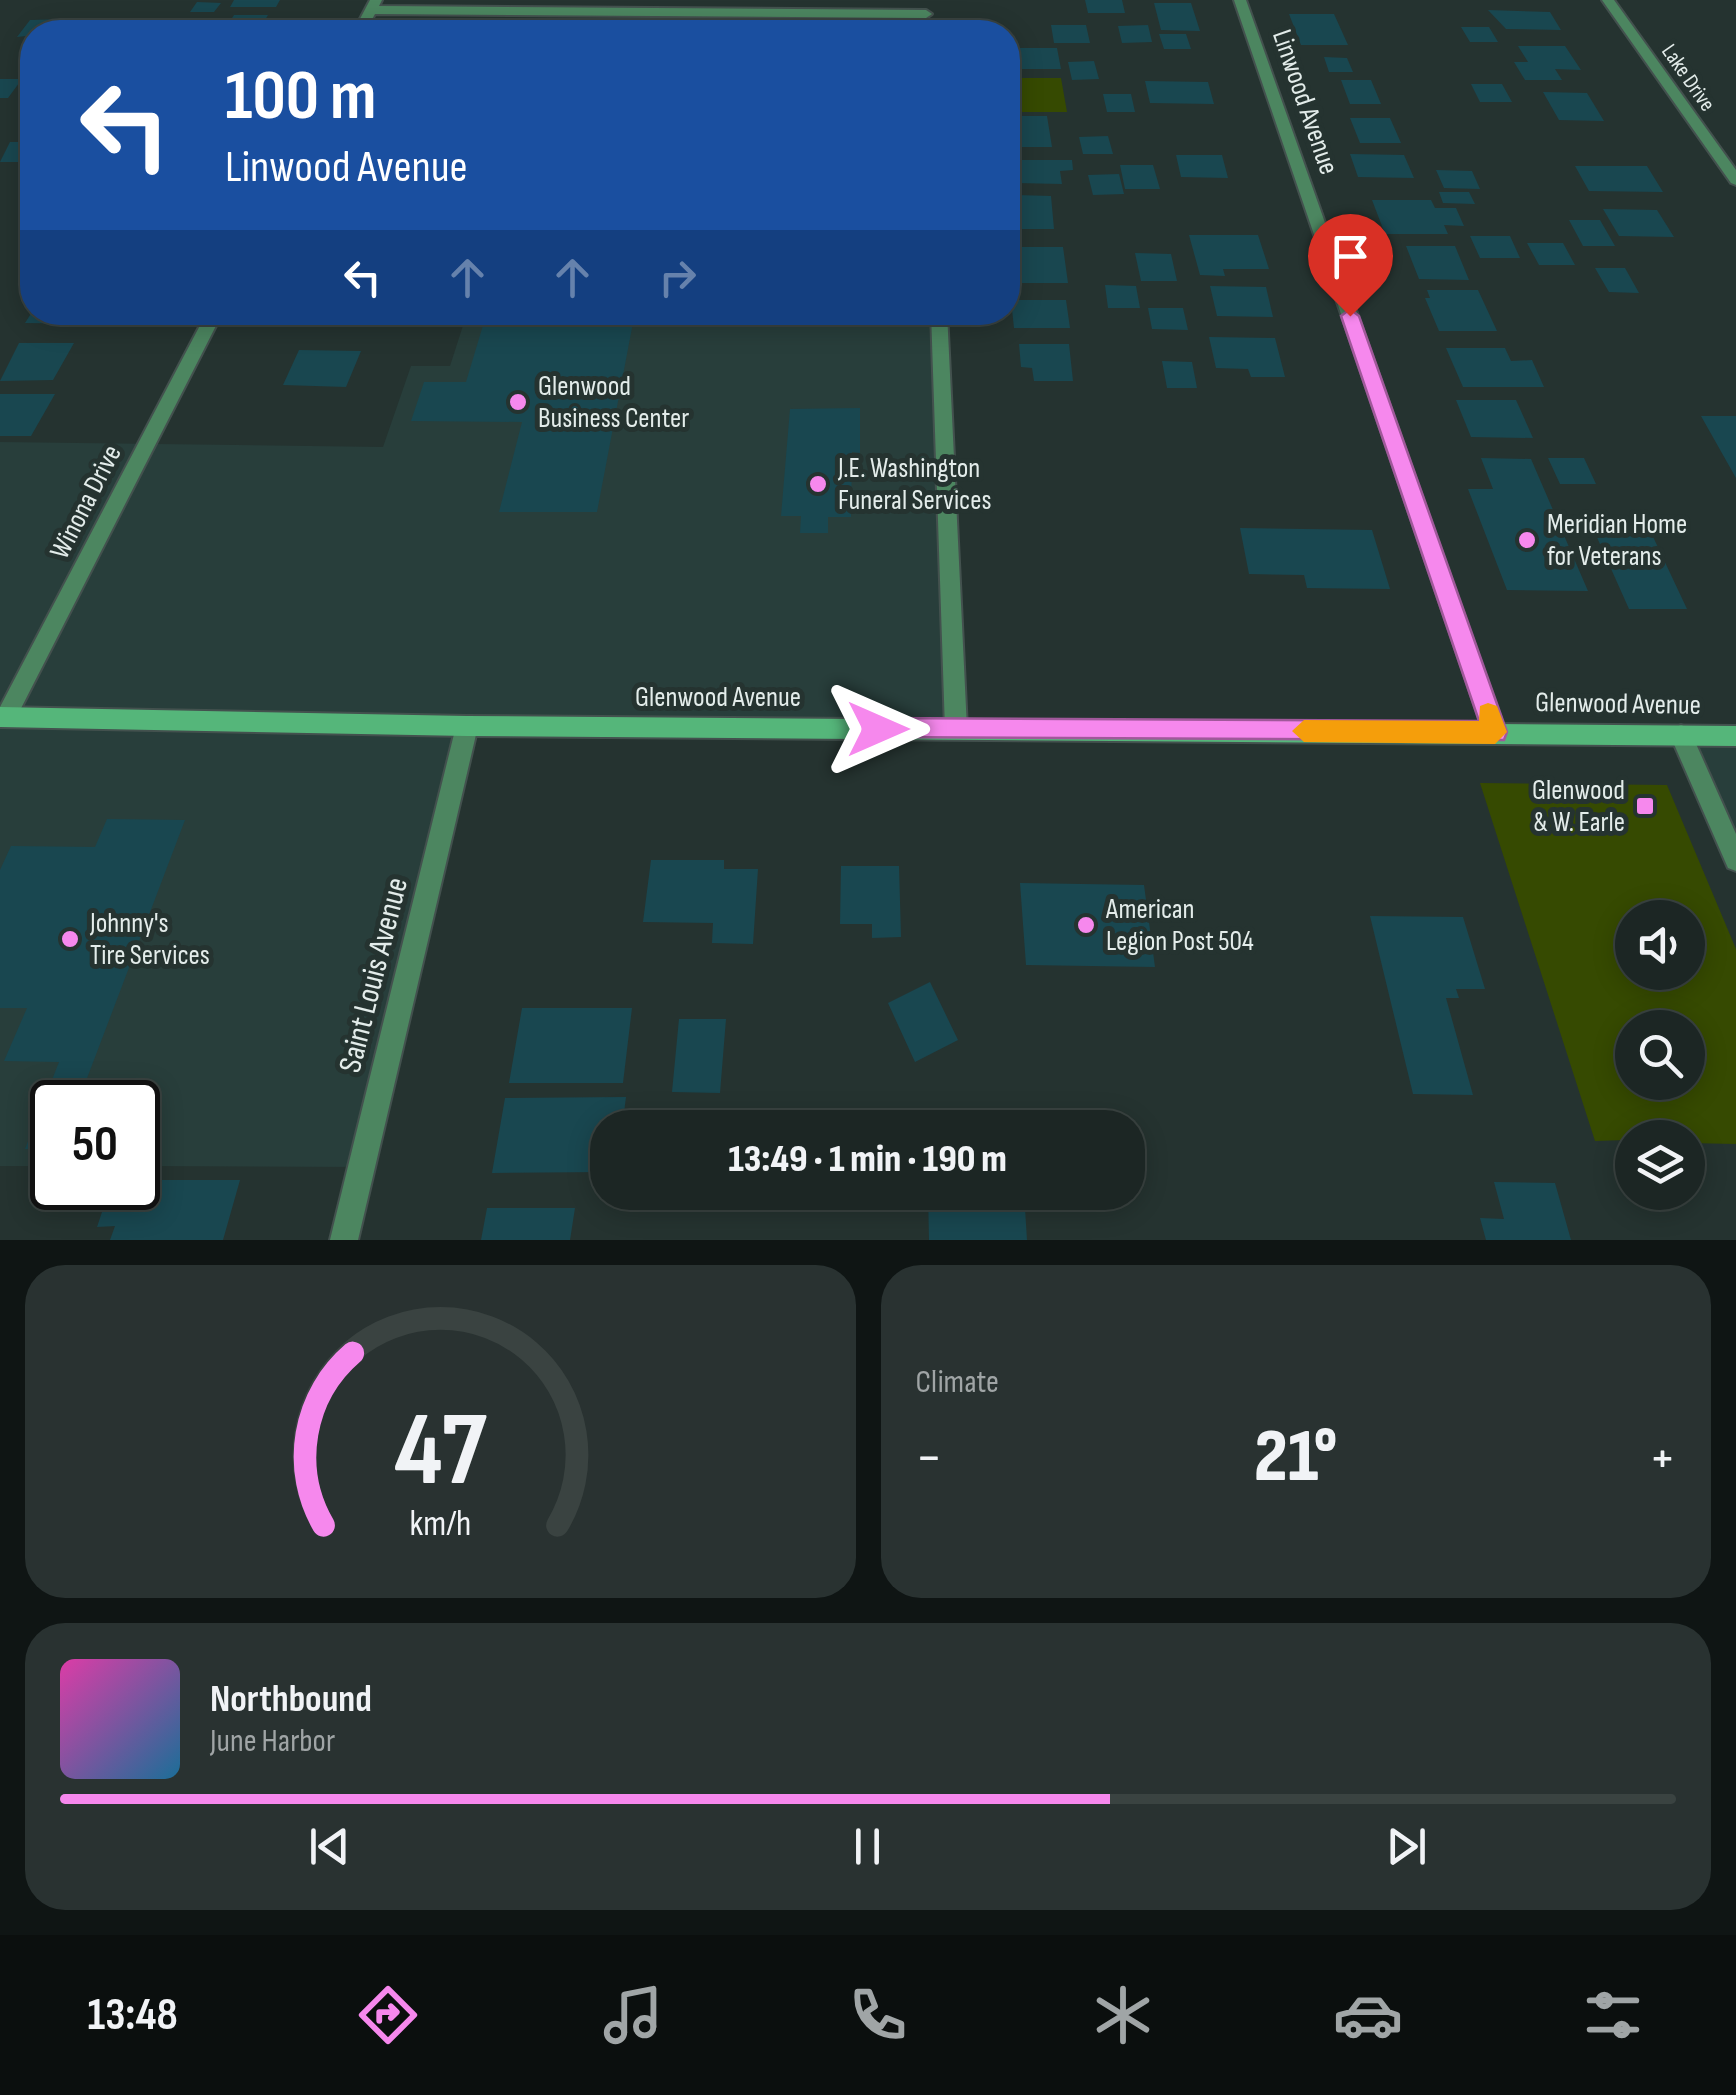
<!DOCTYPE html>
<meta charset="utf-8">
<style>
body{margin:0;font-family:"Sofia Sans Condensed",sans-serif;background:#293231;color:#f1f3f6;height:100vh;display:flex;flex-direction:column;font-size:38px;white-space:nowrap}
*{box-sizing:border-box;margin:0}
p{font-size:32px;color:#a0a5a6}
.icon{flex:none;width:55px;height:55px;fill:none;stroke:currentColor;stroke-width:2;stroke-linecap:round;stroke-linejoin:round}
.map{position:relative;height:1240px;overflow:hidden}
.details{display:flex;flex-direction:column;gap:25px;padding:25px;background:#0f1514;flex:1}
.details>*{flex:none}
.top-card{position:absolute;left:20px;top:20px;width:1000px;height:305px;border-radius:40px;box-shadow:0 5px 25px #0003,0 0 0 2px #3a4341;background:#1a4fa0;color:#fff;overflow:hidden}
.tools{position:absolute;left:1615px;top:900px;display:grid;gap:20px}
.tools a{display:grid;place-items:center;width:90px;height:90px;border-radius:50%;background:#1c2624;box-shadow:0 5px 25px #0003,0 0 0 2px #3a4341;font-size:50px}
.speed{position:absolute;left:30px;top:1080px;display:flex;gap:20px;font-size:50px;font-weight:700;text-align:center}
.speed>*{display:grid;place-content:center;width:130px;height:130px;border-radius:50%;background:#1c2624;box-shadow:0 5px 25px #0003,0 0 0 2px #3a4341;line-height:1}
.speed .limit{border:5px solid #111;border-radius:15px;background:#fff;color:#111}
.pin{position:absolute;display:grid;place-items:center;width:85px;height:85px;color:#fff;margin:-102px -42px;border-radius:50% 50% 50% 0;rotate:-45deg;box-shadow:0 0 10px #0007}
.pin .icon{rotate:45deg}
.me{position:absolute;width:110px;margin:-55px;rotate:90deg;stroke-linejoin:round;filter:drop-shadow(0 0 8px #0008)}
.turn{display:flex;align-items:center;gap:35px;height:210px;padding:0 40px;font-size:45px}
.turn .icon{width:130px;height:130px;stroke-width:2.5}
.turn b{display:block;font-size:70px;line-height:85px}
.lanes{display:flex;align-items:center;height:95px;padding:0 40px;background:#0003;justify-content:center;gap:50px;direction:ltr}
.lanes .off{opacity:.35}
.big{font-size:75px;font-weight:800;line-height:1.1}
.details .tile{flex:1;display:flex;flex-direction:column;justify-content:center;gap:15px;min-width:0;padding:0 35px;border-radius:40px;background:#293231}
.details .dial{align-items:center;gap:0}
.dial svg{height:260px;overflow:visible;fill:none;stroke:#3a4341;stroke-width:7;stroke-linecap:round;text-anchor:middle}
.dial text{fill:#f1f3f6;stroke:none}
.song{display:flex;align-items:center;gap:30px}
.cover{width:120px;height:120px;border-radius:15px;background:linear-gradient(135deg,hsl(320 70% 55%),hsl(200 70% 35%))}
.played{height:10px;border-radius:5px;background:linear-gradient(90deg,#f688ed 65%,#3a4341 65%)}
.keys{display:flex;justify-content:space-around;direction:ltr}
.heat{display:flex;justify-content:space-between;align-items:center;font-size:55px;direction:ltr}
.details .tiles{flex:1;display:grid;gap:25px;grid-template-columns:1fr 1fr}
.tile:last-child{grid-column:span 2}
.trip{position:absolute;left:590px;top:1110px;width:555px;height:100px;border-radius:40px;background:#1c2624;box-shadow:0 5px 25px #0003,0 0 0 2px #3a4341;font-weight:800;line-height:100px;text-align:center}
.menu{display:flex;height:160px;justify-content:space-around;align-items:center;background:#0b0f0e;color:#a0a5a6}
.menu .icon{width:70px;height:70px}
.menu .current{color:#f688ed}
.menu b{font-size:45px;color:#f1f3f6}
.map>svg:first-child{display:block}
</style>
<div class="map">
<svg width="1736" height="1240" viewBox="0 0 1736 1240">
<rect width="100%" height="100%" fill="#253330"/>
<path fill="#283e3b" d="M 467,313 L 939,313 L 956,729 L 467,726 L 361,1167 L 138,1166 L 138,1102 L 52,1102 L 52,1166 L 0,1166 L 0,442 L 383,447 L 411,366 L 450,366 Z
M 1681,735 L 1736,736 L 1736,860 Z"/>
<path fill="#364a01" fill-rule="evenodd" d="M 1008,78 L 1061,78 L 1067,112 L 1008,112 Z
M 1480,783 L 1667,785 L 1736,949 L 1736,1144 L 1688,1143 L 1688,1138 L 1595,1141 ZM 1632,918 L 1688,918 L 1688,972 L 1632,972 ZM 1632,1028 L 1688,1028 L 1688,1082 L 1632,1082 Z"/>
<path fill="#194750" d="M 234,0 L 280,0 L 276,7 L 230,7 Z
M 1085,0 L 1122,0 L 1125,13 L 1088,13 Z
M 197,2 L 221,3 L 214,12 L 190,12 Z
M 1154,3 L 1191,3 L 1200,31 L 1161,30 Z
M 1488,10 L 1550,12 L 1561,30 L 1506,29 Z
M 1289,14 L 1334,14 L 1348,45 L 1301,45 Z
M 234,15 L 268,15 L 264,22 L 270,22 L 258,32 L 223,32 Z
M 72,19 L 62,32 L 17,37 L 30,20 Z
M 1051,25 L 1086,25 L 1090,43 L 1054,43 Z
M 1148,25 L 1152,42 L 1122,43 L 1118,26 Z
M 1461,27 L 1489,27 L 1498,42 L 1470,42 Z
M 1159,34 L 1186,34 L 1191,49 L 1164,49 Z
M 1518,46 L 1565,46 L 1581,70 L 1555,69 L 1562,80 L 1525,80 L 1514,62 L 1528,62 Z
M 1008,48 L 1057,48 L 1061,69 L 1008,69 Z
M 1324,57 L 1347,58 L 1353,72 L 1329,72 Z
M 1094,61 L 1099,79 L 1072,80 L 1068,62 Z
M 0,79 L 22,79 L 8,98 L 0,98 Z
M 1341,80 L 1371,80 L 1381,104 L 1350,104 Z
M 1145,81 L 1208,82 L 1214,104 L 1150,103 Z
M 1471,84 L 1502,84 L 1512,102 L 1480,102 Z
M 1543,92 L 1587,93 L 1604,121 L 1559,120 Z
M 1103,94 L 1131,94 L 1135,112 L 1107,112 Z
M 1008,116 L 1047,116 L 1052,147 L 1008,147 Z
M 1350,118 L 1390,118 L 1401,143 L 1360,143 Z
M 1108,136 L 1113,154 L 1083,154 L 1079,137 Z
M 10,142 L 32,142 L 32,150 L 24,162 L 0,162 Z
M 1350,154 L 1404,155 L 1414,178 L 1358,177 Z
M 1176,155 L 1222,155 L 1228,178 L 1181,177 Z
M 1008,160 L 1072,160 L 1073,170 L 1060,171 L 1062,184 L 1011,183 Z
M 1120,165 L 1153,165 L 1160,189 L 1125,189 Z
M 1575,166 L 1647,166 L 1663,192 L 1589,191 Z
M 1436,170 L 1472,171 L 1480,189 L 1444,188 Z
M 1119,174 L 1124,194 L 1093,195 L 1088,175 Z
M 1439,192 L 1469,192 L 1475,204 L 1443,203 Z
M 1015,195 L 1051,196 L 1054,229 L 1018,229 Z
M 1372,200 L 1431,200 L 1435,208 L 1456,208 L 1464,226 L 1444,225 L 1448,234 L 1385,234 Z
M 1603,209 L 1657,210 L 1674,237 L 1619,236 Z
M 1569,220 L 1600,220 L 1615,246 L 1583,246 Z
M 1189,235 L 1258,235 L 1269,269 L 1223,269 L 1225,276 L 1200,275 Z
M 1470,236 L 1510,236 L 1520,258 L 1480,258 Z
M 1527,243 L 1563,243 L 1575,265 L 1539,265 Z
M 1406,246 L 1455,246 L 1469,280 L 1419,279 Z
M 1008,247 L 1063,247 L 1068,283 L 1021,283 L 1020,266 L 1010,266 Z
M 1135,253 L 1171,254 L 1177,281 L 1141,281 Z
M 1595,268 L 1625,268 L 1639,293 L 1609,292 Z
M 1105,285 L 1136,286 L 1140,308 L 1108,308 Z
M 1210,286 L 1266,287 L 1273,317 L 1217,316 Z
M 1427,290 L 1478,290 L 1497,331 L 1439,331 L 1425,298 L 1430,298 Z
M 1011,300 L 1066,300 L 1070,328 L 1014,328 Z
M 1148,308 L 1183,308 L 1188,330 L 1152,329 Z
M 32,312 L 102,312 L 95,324 L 25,323 Z
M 487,312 L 635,312 L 597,512 L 499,512 L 522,422 L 411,421 L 424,382 L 466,382 Z
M 1209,337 L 1275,338 L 1285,377 L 1251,377 L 1248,369 L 1216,368 Z
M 19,343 L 74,343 L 53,380 L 0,381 Z
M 1019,344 L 1069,344 L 1073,381 L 1034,381 L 1032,368 L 1021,367 Z
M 1446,348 L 1505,348 L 1511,361 L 1532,360 L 1544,387 L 1463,387 Z
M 299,350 L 361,351 L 346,387 L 283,385 Z
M 1162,361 L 1192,362 L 1197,388 L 1167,388 Z
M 0,394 L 55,394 L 31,436 L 0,436 Z
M 1456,400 L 1516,400 L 1533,438 L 1471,437 Z
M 860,408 L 860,453 L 852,452 L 851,517 L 828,517 L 828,533 L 800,533 L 801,516 L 781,516 L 790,409 Z
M 1701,416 L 1736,416 L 1736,478 Z
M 1481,458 L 1531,459 L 1588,591 L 1507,590 L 1468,489 L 1493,489 Z
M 1548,458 L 1584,458 L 1596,484 L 1560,484 Z
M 1591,524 L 1647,524 L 1687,609 L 1629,609 Z
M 1240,528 L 1372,530 L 1390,589 L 1307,588 L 1304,575 L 1249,574 Z
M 107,819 L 185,820 L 78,1102 L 52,1102 L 52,1149 L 25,1149 L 59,1062 L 4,1061 L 27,1008 L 0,1008 L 0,870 L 11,846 L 95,847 Z
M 651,860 L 724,860 L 724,869 L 758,869 L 753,944 L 712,943 L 713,923 L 643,922 Z
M 841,866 L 899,866 L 901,937 L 872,938 L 872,924 L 840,924 Z
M 1020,883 L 1144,885 L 1155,967 L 1026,965 Z
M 1370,916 L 1463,917 L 1485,989 L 1456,989 L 1459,998 L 1446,998 L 1473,1095 L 1413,1094 Z
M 930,982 L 958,1040 L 915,1062 L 888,1003 Z
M 522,1008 L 632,1008 L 623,1083 L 509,1083 Z
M 679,1019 L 726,1019 L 720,1093 L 672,1092 Z
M 626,1097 L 622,1128 L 608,1128 L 608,1172 L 492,1173 L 505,1098 Z
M 138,1180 L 240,1180 L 223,1240 L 110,1240 L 115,1226 L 97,1227 L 110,1188 L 138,1188 Z
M 1494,1182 L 1555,1183 L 1571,1240 L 1486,1240 L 1480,1218 L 1504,1219 Z
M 657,1192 L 704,1192 L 703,1200 L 656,1201 Z
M 928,1192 L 1024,1192 L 1027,1240 L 929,1240 Z
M 487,1208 L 575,1208 L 570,1240 L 481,1240 Z"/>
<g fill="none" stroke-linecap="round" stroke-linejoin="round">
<g stroke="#43514e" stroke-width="4">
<path id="street" d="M 370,0 L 382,0 L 379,6 L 926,10 L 932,14 L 926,18 L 375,14 L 365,32 L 353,32 Z
M 1234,0 L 1246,0 L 1506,733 L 1503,740 L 1495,743 L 1487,740 L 1484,733 Z
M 1602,0 L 1614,0 L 1736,170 L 1736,185 L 1731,183 Z
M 207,312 L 223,312 L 13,724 L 6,727 L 0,724 L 0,707 Z
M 931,312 L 947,312 L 967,729 L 964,736 L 956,739 L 948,736 L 945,729 Z
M 467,716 L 475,719 L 478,726 L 358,1240 L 330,1240 L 456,726 L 459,719 Z
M 1681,725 L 1689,728 L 1736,834 L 1736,871 L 1728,868 L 1670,735 L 1673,728 Z"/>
</g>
<g stroke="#43514e" stroke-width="4">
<path id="secondary" d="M 0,707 L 467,716 L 1736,726 L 1736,746 L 467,736 L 0,727 Z"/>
</g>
<use href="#street" fill="#4c8660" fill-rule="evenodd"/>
<use href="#secondary" fill="#55b67a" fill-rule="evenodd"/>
</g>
<path fill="#f688ed" stroke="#a0589a" stroke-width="2.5" d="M 1350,309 L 1359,316 L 1507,732 L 1504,740 L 870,737 L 866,729 L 878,718 L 1479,721 L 1341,316 Z"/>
<path fill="#f59e0b" d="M 1488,703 L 1497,706 L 1507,732 L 1495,744 L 1304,742 L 1292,731 L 1304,720 L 1479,721 L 1480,706 Z"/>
<g fill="#f688ed" stroke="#253330" stroke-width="4">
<circle cx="518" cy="402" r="10"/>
<circle cx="818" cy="484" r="10"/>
<circle cx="1527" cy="540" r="10"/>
<rect x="1635" y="796" width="20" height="20" rx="5"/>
<circle cx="1086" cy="925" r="10"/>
<circle cx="70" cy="939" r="10"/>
</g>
<g text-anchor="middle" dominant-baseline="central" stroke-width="10" stroke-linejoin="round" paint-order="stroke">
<g font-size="22" fill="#e3ecea" stroke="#253330">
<text transform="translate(1688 78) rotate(55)">Lake Drive</text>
</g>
<g font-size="28" fill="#e3ecea" stroke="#253330">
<text transform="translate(1305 102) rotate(71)">Linwood Avenue</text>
<text transform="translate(86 502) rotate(-63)">Winona Drive</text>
<text x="718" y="697">Glenwood Avenue</text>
<text transform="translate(1618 704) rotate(1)">Glenwood Avenue</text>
</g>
<g font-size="28" fill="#e3ecea" stroke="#253330" text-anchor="start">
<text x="538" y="386">Glenwood<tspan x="538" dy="32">Business Center</tspan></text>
<text x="838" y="468">J.E. Washington<tspan x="838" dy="32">Funeral Services</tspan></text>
<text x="1547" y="524">Meridian Home<tspan x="1547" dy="32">for Veterans</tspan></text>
<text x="1625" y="790" text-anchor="end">Glenwood<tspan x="1625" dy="32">&amp; W. Earle</tspan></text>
<text x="1106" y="909">American<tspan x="1106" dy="32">Legion Post 504</tspan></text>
<text x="90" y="923">Johnny's<tspan x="90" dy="32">Tire Services</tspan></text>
</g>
<g font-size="32" fill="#e3ecea" stroke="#253330">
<text transform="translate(374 975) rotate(-76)">Saint Louis Avenue</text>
</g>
</g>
</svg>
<div class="tools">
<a><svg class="icon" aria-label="sound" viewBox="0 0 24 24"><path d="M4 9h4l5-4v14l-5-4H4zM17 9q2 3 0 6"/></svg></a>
<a><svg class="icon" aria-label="search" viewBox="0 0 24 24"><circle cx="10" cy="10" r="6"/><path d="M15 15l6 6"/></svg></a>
<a><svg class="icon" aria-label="layers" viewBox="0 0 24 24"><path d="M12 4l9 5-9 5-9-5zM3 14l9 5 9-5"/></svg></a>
</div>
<div class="speed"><div class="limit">50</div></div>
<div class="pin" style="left:1350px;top:316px;background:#d93025"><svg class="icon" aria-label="arrive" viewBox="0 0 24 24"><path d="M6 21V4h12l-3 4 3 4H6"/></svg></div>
<svg class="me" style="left:878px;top:729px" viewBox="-20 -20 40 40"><path d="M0-17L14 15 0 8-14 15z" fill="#f688ed" stroke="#fff" stroke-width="4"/></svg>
<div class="trip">13:49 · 1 min · 190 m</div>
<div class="top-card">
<div class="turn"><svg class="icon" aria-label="left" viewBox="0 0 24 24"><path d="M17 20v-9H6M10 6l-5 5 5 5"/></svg><div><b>100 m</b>Linwood Avenue</div></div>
<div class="lanes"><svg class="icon" aria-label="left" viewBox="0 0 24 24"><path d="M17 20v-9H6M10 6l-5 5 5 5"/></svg><svg class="icon off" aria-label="ahead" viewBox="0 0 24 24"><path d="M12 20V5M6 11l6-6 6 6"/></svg><svg class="icon off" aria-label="ahead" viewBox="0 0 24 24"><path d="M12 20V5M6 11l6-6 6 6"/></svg><svg class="icon off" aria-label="right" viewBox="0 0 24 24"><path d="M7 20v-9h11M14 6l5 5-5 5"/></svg></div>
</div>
</div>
<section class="details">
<div class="tiles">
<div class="tile dial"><svg viewBox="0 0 100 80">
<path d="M14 69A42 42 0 1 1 86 69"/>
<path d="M14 69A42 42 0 0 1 23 16" stroke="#f688ed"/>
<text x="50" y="56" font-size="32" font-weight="700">47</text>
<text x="50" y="72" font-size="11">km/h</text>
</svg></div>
<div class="tile"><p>Climate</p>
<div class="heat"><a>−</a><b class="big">21°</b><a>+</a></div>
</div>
<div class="tile">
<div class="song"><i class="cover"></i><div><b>Northbound</b><p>June Harbor</p></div></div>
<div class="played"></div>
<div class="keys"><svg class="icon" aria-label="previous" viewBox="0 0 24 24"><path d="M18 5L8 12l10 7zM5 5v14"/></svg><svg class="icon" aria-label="pause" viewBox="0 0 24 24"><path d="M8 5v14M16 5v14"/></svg><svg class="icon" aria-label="next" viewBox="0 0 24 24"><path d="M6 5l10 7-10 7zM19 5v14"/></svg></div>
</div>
</div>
</section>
<nav class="menu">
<b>13:48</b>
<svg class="icon current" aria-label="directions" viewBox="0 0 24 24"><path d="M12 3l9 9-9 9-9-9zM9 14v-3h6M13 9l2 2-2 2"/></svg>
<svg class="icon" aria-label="music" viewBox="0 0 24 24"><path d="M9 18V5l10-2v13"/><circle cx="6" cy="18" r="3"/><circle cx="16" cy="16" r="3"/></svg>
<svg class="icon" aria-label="phone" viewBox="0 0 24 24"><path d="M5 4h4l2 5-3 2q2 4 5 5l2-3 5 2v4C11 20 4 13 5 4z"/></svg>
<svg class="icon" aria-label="climate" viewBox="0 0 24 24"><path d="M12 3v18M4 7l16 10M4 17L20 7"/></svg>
<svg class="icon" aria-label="car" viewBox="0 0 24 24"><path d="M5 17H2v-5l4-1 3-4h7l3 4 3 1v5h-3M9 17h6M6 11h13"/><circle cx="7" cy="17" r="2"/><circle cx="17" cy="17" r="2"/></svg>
<svg class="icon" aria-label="filters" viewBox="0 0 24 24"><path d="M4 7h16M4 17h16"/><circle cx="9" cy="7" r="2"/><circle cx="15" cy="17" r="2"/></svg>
</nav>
